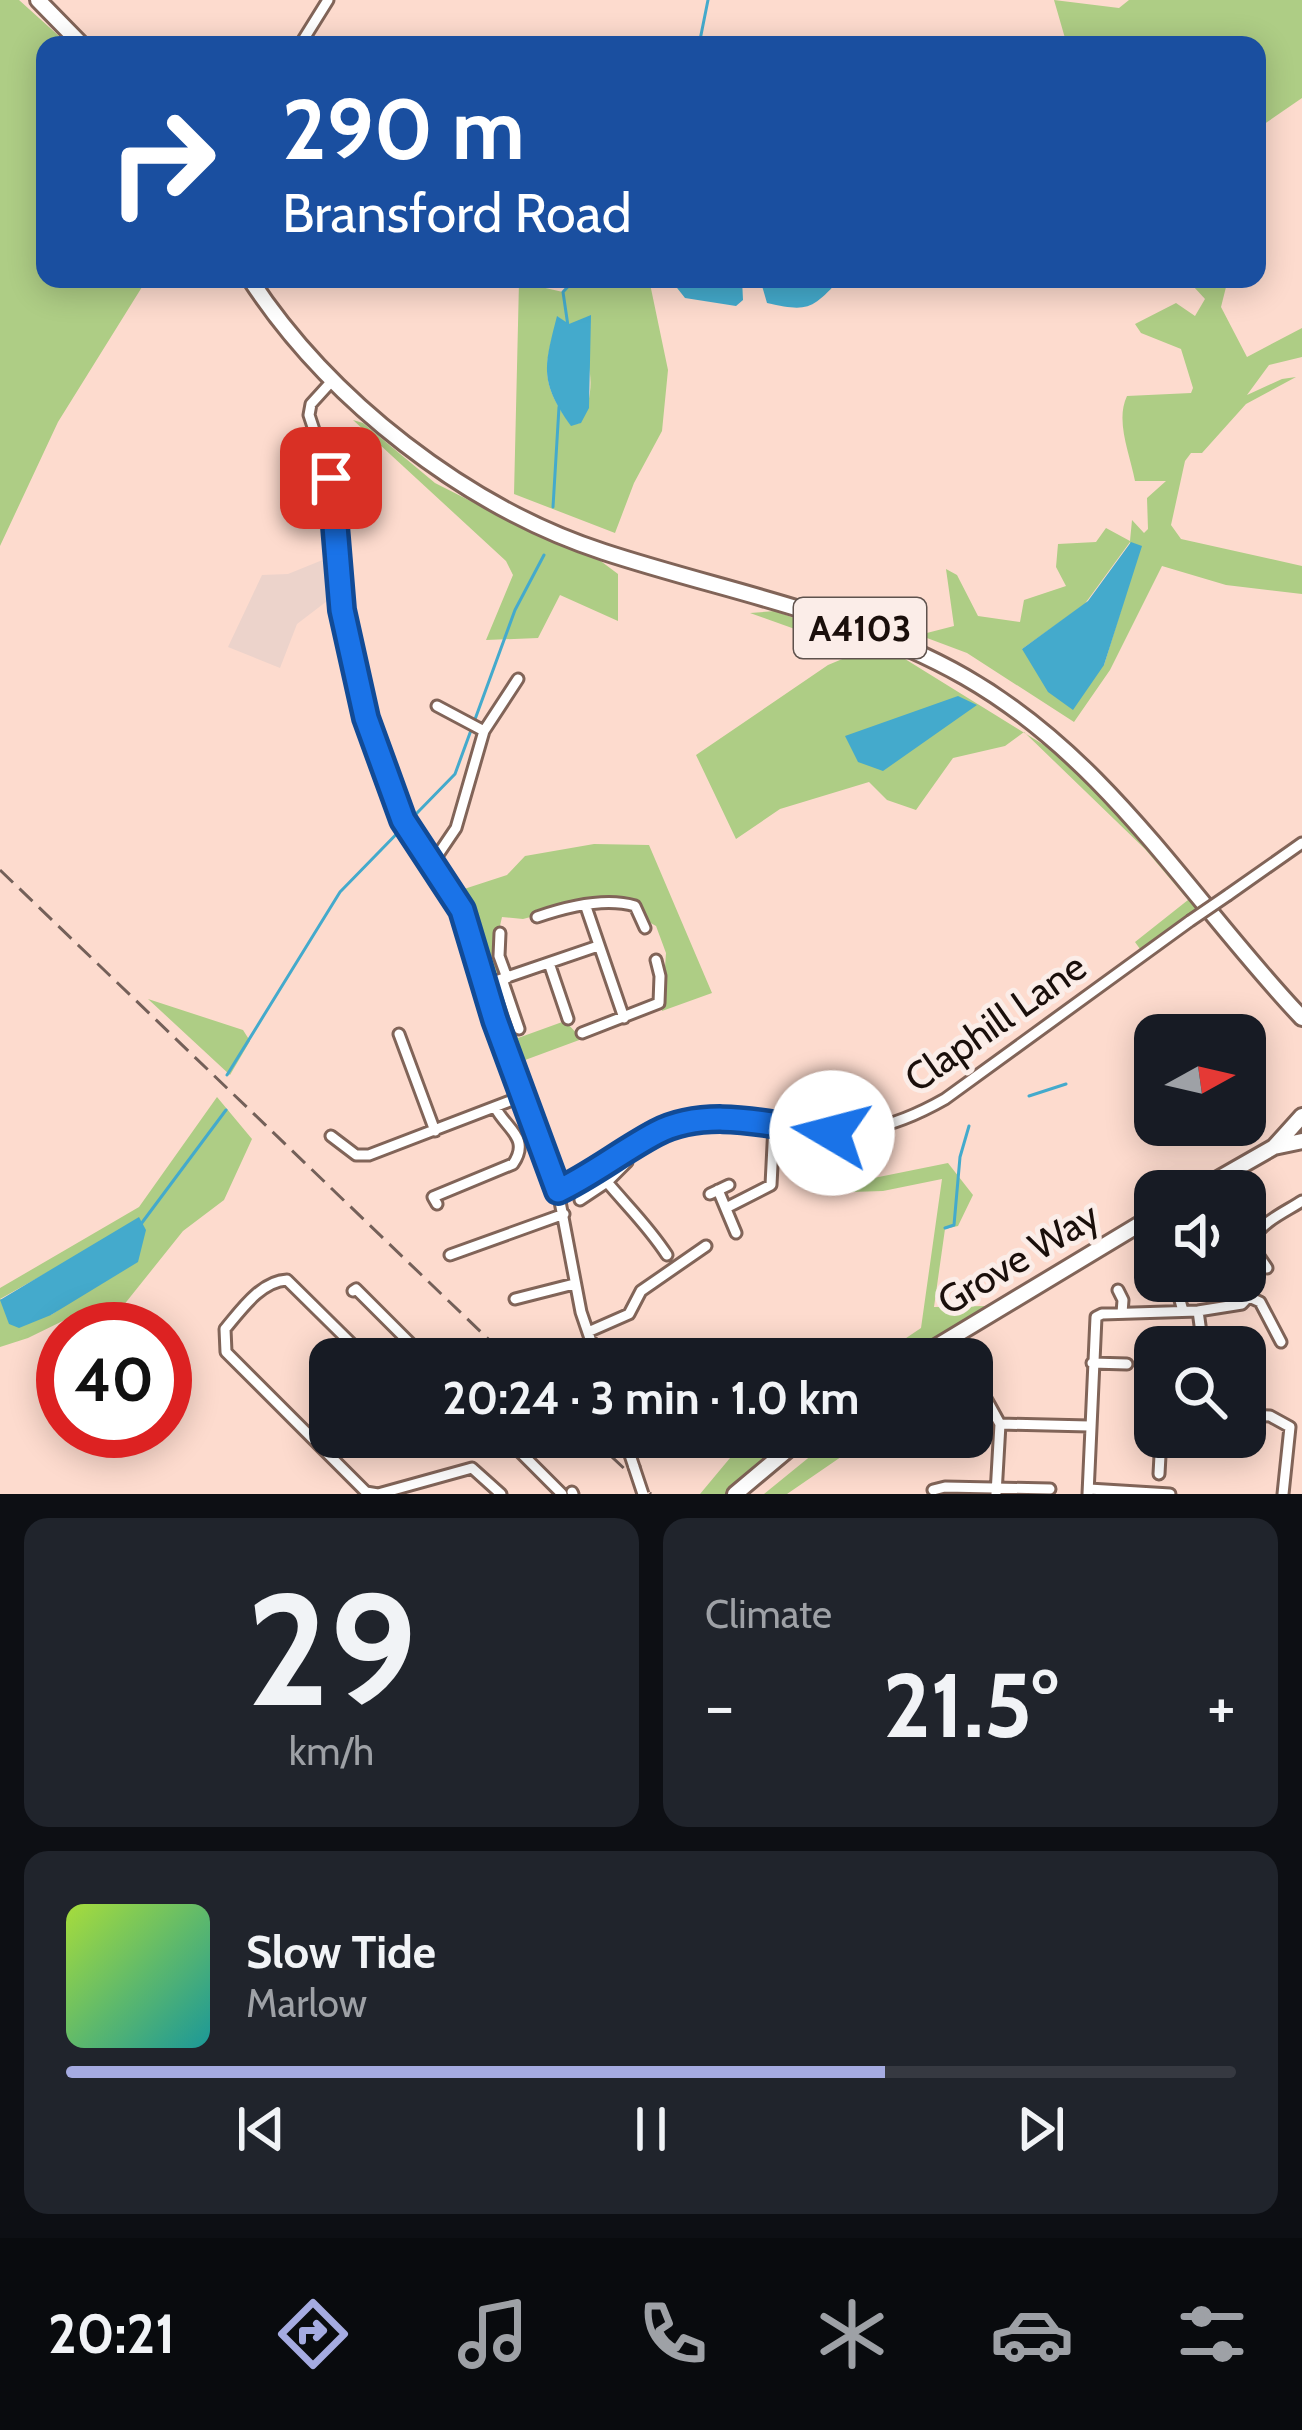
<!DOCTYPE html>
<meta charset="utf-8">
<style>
body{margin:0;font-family:Cabin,sans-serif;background:#20242c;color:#f1f3f6;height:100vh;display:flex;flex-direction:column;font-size:45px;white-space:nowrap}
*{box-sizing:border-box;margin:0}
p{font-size:39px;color:#9ea1a6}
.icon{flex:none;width:66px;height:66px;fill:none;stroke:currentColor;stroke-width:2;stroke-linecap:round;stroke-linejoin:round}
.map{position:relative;height:1494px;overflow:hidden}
.sheet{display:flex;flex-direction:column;gap:24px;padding:24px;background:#0d0f14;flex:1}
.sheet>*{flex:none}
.top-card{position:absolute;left:36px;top:36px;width:1230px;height:252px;border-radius:24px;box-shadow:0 6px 30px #0003;background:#1a4fa0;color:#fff;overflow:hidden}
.needle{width:78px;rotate:82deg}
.fabs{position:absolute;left:1134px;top:1014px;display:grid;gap:24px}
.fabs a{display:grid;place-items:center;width:132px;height:132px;border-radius:24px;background:#171b24;box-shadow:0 6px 30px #0003;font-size:60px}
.speed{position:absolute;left:36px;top:1302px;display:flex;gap:24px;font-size:60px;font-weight:700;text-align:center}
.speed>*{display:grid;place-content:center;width:156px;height:156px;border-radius:50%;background:#171b24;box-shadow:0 6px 30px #0003;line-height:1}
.speed .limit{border:18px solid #d22;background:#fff;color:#111}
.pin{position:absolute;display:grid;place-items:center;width:102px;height:102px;color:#fff;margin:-51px;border-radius:24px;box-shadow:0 6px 18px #0006}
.me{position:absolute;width:132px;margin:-66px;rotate:278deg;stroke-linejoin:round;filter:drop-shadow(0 0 9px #0008)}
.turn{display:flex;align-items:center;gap:42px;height:252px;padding:0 48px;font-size:54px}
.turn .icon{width:156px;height:156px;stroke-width:2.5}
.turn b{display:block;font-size:84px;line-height:102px}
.big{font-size:90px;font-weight:700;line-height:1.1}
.sheet .tile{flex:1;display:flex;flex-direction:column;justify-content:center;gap:18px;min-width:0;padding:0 42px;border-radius:24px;background:#20242c}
.sheet .dial{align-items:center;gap:0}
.dial b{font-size:156px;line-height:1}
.song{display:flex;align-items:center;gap:36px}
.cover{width:144px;height:144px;border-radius:18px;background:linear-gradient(135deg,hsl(80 70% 55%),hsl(180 70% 35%))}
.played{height:12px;border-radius:6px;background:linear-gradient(90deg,#a5abe1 70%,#363941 70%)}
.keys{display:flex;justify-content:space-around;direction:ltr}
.heat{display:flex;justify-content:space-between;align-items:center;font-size:66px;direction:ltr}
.sheet .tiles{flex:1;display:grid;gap:24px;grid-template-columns:1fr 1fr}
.tile:last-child{grid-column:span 2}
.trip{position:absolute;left:309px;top:1338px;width:684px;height:120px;border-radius:24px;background:#171b24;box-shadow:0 6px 30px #0003;font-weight:700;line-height:120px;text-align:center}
.dock{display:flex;height:192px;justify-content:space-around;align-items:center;background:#090b0e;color:#9ea1a6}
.dock .icon{width:84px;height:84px}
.dock .on{color:#a5abe1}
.dock b{font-size:54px;color:#f1f3f6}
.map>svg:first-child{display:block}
</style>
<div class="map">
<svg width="1302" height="1494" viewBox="0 0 1302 1494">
<rect width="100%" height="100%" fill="#fddbce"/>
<path fill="#ecd3cb" d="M 325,559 L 331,598 L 297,624 L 280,668 L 228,647 L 262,575 L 288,574 Z"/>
<path fill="#aecd85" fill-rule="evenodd" d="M 0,0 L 19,0 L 69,45 L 45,45 L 45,279 L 147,279 L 58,422 L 0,546 Z
M 1054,0 L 1119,8 L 1129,0 L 1302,0 L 1302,98 L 1257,129 L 1257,45 L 1067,45 Z
M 570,279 L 649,279 L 668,370 L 662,431 L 634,483 L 615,533 L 514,494 L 519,282 L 563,292 ZM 558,317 C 591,340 600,388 580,423 L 571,425 C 539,381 544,367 558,317 Z
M 1208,279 L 1228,279 L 1221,307 L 1247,357 L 1302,328 L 1302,357 L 1269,365 L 1247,395 L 1282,379 L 1296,377 L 1246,404 L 1202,453 L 1191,453 L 1185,461 L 1171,525 L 1181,539 L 1302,566 L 1302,594 L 1226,585 L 1162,566 L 1110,670 L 1074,722 L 967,653 L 919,635 L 954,626 L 946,569 L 957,575 L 978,616 L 1020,622 L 1024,600 L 1066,586 L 1056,567 L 1058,544 L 1096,542 L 1106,528 L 1130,541 L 1132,520 L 1144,533 L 1148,529 L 1147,498 L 1166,481 L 1135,481 C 1130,454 1115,421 1127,396 L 1191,393 L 1193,388 L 1181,349 L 1141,333 L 1135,324 L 1176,303 L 1195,316 L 1205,299 L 1194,287 ZM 1130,542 L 1129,584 L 1104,665 L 1022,649 L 1084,605 Z
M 353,420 L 363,423 L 435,483 L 514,523 L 598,559 L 618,574 L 618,621 L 560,595 L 538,638 L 486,640 L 513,575 L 506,561 Z
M 775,611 L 905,659 L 1052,750 L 1146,841 L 1200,907 L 1140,949 L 1135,942 L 1188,900 L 1145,849 L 1024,732 L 1005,746 L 953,758 L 916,810 L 887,800 L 869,782 L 780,809 L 736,839 L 696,755 L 828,665 L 859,652 L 750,613 Z
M 594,844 L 649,845 L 712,993 L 662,1011 L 666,953 L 656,926 L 647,921 L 638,902 L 600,899 L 523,919 L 502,917 L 494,952 L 518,1038 L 565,1021 L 582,1039 L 517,1063 L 461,890 L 507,875 L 525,856 Z
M 148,999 L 243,1030 L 250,1041 L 230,1075 Z
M 217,1097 L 252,1139 L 224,1200 L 183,1231 L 123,1306 L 75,1315 L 28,1338 L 0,1347 L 0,1288 L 139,1207 ZM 123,1230 L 90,1289 L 51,1315 L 0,1299 Z
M 948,1163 L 973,1195 L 958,1226 L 945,1229 L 934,1307 L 987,1306 L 907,1359 L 875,1359 L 921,1328 L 942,1179 L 883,1191 L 850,1192 L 844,1184 Z
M 758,1437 L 795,1437 L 725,1494 L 700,1494 L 735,1452 Z
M 834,1437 L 870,1437 L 787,1494 L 764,1494 Z"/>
<path fill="#4ac" d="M 670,279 L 742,279 L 743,300 L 736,306 L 685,298 Z
M 760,279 L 840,279 C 812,310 807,312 767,303 Z
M 591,315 L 589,408 L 581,423 L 571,426 C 539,381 544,367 557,316 L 569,324 Z
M 1131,542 L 1142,546 L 1104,665 L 1073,710 L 1048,692 L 1022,649 L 1088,601 Z
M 958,696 L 977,705 L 883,771 L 858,762 L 845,736 Z
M 139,1217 L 146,1230 L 138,1262 L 51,1315 L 19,1328 L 9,1324 L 0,1300 Z"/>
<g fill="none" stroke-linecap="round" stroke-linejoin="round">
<path stroke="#4ac" stroke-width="3" d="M 699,45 L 708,0
M 568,326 L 563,292 L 575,279
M 553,507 L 559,407
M 227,1075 L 340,892 L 455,774 L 515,610 L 544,555
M 1029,1096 L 1066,1084
M 141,1224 L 226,1110
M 945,1228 L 954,1225 L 960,1157 L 969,1126"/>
<g stroke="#816458" stroke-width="15">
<path id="minor" d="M 300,45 L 328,0
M 331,382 L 311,404 L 309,415 L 334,490 L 342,610 L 366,718 L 403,820 L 462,910 L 495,1020 L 558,1191 L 581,1312 L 597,1359
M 437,706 L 484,731
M 433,862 L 456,828 L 484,731 L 518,679
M 1228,895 L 1302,843
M 586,907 L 624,1018
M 537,917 C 566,907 605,897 635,906 L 645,928
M 500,933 L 499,956 L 507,978
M 549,963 L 568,1019
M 502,979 L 519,1029
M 484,985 L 598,946
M 582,1033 L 659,1003 L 660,976 L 656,960
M 399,1034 L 435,1131
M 331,1136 L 356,1155 L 369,1155 L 523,1096
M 625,1152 L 627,1162 L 607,1182 C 628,1207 649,1227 667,1255
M 802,1161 C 815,1158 825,1145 827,1132
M 718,1190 L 736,1233
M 558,1191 C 610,1167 650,1126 709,1120 C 733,1117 759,1122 783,1126 C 849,1137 887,1132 945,1099 L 1190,921
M 710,1194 L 729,1185
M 580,1200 L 607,1182
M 437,1204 L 433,1197 L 513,1164 C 531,1138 506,1129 495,1107
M 726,1208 L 771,1185 L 774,1125
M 1252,1246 L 1267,1268
M 450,1255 L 564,1214
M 1175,1282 L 1183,1311
M 1118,1290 L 1123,1300 L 1122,1313
M 353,1291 L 356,1289 L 426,1359
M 1249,1297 L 1260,1302 L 1281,1342
M 515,1299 L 574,1284
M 1198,1311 L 1203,1347
M 588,1332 L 629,1314 L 641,1291 L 706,1246
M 367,1359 L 287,1280 C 261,1281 241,1310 225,1329 L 226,1352 L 366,1492 L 378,1494 L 472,1468 L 501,1494
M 556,1359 L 592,1346
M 1092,1363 L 1127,1364
M 1150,1365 L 1155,1365
M 979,1386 L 1000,1424
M 1245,1415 L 1270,1416 L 1290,1427 L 1283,1494
M 1000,1424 L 1089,1426
M 505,1437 L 562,1494
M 624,1437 L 634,1467
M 1159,1474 L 1161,1437
M 1089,1489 L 1170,1494
M 933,1490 L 945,1487 L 1050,1489
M 572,1492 L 573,1494
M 996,1494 L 1000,1424
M 1088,1494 L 1096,1317 L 1102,1314 L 1198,1311 L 1242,1304 C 1261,1287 1243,1259 1254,1238 C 1263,1221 1287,1211 1302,1201"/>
</g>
<g stroke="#816458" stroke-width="20">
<path id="highway" d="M 38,0 L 82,45
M 250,279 C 329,400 466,507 604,552 C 726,592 853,613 965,677 C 1110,760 1191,901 1302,1018
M 1274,1147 L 1302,1141
M 1197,1191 L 1274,1147 L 1302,1116
M 916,1359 L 1155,1215
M 735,1494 L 803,1437"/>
</g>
<use href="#minor" stroke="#fff" stroke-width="9"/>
<use href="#highway" stroke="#fff" stroke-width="14"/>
<path stroke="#746059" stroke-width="3" stroke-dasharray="18 9" stroke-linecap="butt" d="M 0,870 L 509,1359
M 591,1437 L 651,1494"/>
<g stroke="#816458" stroke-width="15" stroke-linecap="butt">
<path id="minor-bridge" d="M 1190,921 L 1228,895
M 634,1467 L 643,1494"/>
</g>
<use href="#minor-bridge" stroke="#fff" stroke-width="9"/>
</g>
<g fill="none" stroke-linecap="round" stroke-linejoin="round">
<g stroke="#114b97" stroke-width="30">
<path id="route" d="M 331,478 L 342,610 L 366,718 L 403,820 L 462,910 L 495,1020 L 558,1191 C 592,1175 622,1151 656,1133 C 710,1105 776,1127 832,1133"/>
</g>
<use href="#route" stroke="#1a73e8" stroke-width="21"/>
</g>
<g text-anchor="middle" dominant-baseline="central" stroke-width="10" stroke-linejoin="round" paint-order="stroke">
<rect fill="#fbede8" stroke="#5e524d" stroke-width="3" x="794" y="598" width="132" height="60" rx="9"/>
<g font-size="36" font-weight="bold" fill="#1a0f0b">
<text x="860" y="628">A4103</text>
</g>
<g font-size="39" fill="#1a0f0b" stroke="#fbede8">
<text transform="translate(995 1022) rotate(-35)">Claphill Lane</text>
<text transform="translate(1018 1258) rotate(-31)">Grove Way</text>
</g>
</g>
</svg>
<div class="fabs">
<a><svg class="needle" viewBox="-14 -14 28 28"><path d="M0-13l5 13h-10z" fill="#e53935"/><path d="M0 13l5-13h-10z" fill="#9ea1a6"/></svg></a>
<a><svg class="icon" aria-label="sound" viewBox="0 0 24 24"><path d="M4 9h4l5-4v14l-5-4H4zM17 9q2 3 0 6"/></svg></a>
<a><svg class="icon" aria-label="search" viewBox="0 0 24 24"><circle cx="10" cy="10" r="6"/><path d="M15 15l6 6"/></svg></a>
</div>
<div class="speed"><div class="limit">40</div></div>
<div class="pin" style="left:331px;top:478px;background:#d93025"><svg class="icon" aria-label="arrive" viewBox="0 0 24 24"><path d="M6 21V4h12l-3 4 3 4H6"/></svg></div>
<svg class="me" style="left:832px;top:1133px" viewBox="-20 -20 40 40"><circle r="19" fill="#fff"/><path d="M0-13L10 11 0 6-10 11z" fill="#1a73e8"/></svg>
<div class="trip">20:24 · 3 min · 1.0 km</div>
<div class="top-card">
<div class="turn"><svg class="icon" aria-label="right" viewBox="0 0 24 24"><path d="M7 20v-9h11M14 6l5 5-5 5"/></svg><div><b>290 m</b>Bransford Road</div></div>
</div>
</div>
<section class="sheet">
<div class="tiles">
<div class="tile dial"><b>29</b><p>km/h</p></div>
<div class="tile"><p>Climate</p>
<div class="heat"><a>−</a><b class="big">21.5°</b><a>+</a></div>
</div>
<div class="tile">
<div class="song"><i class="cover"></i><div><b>Slow Tide</b><p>Marlow</p></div></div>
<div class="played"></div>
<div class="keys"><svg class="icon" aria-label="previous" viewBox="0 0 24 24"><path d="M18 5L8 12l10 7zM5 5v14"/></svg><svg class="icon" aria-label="pause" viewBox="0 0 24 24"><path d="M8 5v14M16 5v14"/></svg><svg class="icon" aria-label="next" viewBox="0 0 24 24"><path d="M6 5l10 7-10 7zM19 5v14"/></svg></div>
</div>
</div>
</section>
<nav class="dock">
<b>20:21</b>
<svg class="icon on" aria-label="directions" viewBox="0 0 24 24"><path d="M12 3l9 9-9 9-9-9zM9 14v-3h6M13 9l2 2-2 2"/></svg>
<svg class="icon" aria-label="music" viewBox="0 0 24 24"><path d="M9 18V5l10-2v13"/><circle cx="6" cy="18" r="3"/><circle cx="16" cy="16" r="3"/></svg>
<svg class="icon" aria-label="phone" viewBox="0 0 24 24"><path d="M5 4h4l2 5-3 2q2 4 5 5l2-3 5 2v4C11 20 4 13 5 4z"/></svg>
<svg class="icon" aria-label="climate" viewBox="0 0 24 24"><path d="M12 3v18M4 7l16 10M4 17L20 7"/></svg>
<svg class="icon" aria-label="car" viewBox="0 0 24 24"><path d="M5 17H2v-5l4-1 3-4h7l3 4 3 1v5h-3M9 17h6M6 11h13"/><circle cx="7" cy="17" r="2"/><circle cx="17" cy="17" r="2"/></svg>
<svg class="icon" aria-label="filters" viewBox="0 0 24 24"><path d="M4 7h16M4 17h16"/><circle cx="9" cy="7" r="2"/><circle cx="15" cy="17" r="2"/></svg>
</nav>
